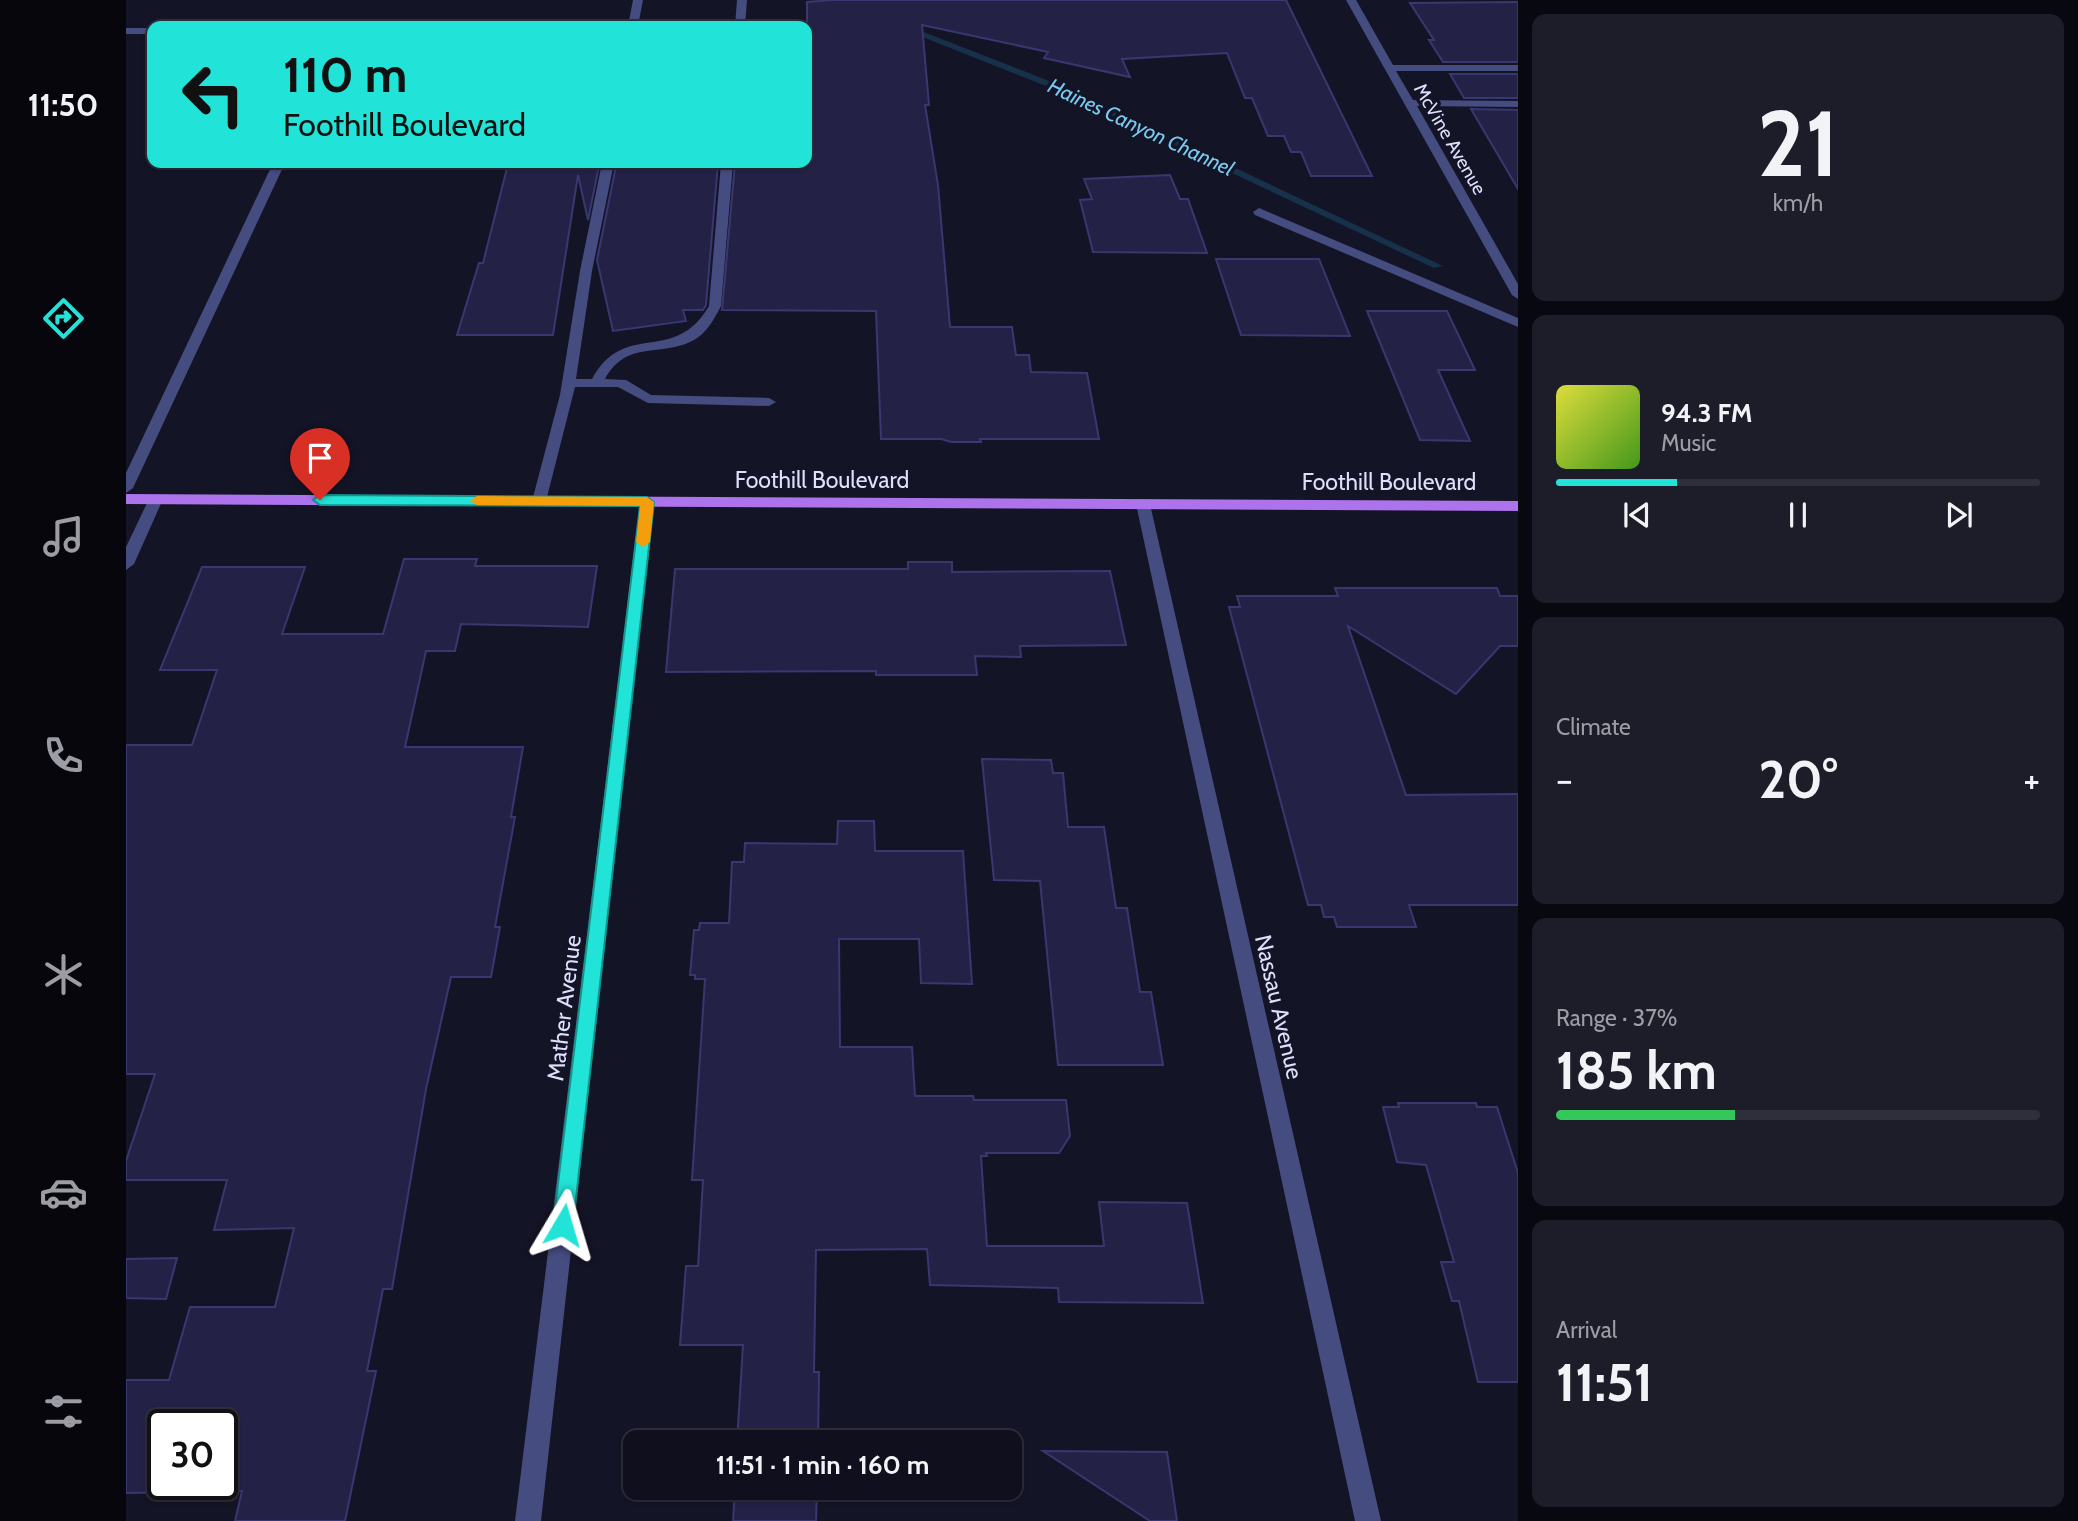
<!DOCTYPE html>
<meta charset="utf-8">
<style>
body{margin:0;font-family:Cabin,sans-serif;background:#1d1d2a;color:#f1f3f6;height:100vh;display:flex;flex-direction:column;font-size:26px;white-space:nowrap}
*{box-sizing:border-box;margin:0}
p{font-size:23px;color:#9b9ca4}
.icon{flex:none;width:38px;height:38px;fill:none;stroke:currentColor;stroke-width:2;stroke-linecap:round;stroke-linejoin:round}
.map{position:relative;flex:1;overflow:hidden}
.panel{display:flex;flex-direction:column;gap:14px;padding:14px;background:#080810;width:560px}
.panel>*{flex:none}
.top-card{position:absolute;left:21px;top:21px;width:665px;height:147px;border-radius:14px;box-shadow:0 2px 5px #0004,0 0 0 2px #2f2f3b;background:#22e3d7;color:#111;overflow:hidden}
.speed{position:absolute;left:21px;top:1409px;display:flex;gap:14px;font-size:35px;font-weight:700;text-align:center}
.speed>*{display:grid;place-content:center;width:91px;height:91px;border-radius:50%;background:#0f0f1d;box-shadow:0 2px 5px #0004,0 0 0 2px #2f2f3b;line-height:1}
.speed .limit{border:4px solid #111;border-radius:10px;background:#fff;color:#111}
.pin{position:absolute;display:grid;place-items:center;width:60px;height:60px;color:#fff;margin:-72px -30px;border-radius:50% 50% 50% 0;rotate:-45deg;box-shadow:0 0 7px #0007}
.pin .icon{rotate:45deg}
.me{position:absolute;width:77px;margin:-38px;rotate:7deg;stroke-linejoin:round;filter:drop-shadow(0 0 5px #0008)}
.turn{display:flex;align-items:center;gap:24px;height:147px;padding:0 21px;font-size:32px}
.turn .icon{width:91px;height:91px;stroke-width:2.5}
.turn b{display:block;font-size:49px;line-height:60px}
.big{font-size:52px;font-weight:700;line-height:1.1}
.panel .widget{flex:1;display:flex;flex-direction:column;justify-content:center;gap:10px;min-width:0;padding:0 24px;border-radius:14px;background:#1d1d2a}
.panel .dial{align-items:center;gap:0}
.dial b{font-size:91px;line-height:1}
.song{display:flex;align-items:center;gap:21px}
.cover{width:84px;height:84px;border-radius:10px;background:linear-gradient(135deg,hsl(60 70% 55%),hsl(100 70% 35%))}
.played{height:7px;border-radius:4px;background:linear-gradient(90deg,#22e3d7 25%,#2f2f3b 25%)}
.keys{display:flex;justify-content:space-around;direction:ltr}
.heat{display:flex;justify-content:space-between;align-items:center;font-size:38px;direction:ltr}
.charge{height:10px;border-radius:5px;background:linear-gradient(90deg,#34c759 37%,#2f2f3b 0)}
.trip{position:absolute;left:497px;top:1430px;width:399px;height:70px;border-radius:14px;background:#0f0f1d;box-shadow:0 2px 5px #0004,0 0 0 2px #2f2f3b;font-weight:700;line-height:70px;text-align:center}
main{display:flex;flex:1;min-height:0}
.tabs{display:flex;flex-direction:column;width:126px;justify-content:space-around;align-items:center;background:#06060c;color:#9b9ca4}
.tabs .icon{width:49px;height:49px}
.tabs .current{color:#22e3d7}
.tabs b{font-size:32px;color:#f1f3f6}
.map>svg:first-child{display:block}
</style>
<main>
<nav class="tabs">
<b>11:50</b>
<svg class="icon current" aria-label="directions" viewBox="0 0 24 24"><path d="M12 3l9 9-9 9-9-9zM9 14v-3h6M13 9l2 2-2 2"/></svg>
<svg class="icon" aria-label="music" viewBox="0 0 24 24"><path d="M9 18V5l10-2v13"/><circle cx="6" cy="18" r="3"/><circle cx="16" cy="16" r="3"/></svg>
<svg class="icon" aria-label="phone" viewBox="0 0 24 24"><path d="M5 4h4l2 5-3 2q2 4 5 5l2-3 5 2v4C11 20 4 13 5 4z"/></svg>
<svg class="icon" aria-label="climate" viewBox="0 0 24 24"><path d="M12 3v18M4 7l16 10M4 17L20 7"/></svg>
<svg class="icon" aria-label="car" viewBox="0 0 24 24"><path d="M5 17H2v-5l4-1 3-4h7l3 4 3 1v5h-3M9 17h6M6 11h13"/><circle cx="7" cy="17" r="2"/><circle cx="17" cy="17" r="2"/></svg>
<svg class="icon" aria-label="filters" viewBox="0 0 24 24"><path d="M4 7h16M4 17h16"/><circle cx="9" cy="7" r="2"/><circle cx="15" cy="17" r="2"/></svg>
</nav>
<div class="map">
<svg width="1392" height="1521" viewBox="0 0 1392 1521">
<rect width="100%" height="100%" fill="#141427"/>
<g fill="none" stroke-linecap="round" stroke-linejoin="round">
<path fill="#163149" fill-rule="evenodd" d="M 782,26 L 931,84 L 1317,266 L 1308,268 L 925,88 L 779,30 L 778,28 Z"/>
</g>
<path fill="#232246" stroke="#39376f" stroke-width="2" fill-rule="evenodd" d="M 707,0 L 1160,0 L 1246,176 L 1185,176 L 1175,152 L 1165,152 L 1158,136 L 1142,136 L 1126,98 L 1119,98 L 1101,53 L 996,59 L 1004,77 L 918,58 L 922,52 L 796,25 L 803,105 L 799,105 L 812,185 L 824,327 L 886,327 L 890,355 L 903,355 L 905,372 L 961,373 L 973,439 L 854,439 L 855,442 L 825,442 L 815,439 L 755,439 L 750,311 L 596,310 L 609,163 L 681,163 L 681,2 Z
M 1392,2 L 1392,62 L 1317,62 L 1303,40 L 1308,40 L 1284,3 Z
M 1324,74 L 1392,74 L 1392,98 L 1338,98 Z
M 1345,109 L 1392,110 L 1392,189 Z
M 508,163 L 592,163 L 580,305 L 577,310 L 557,310 L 560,321 L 487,331 L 471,260 L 490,166 L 509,167 Z
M 382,164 L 473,166 L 462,220 L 452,175 L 427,335 L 331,335 L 353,263 L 357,263 Z
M 1044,175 L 1054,199 L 1062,199 L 1081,253 L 967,252 L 954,200 L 966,199 L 958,179 Z
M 1090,259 L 1193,259 L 1224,336 L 1115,335 Z
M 1241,311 L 1321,311 L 1349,370 L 1312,370 L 1344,441 L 1294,440 Z
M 278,559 L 351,559 L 349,566 L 471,566 L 462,627 L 335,624 L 329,651 L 300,651 L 279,747 L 397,747 L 385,817 L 389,817 L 369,927 L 374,927 L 365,977 L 325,977 L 300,1089 L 266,1289 L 257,1289 L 241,1371 L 250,1371 L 219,1521 L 109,1521 L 116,1491 L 0,1493 L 0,1380 L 43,1380 L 64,1307 L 149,1307 L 168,1228 L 88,1230 L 101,1180 L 0,1180 L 0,1161 L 29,1074 L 0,1074 L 0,745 L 66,745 L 91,670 L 34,670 L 76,567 L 179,567 L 156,634 L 257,634 ZM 37,1424 L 96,1424 L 96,1484 L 37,1484 Z
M 782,562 L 826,562 L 826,572 L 984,571 L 1000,645 L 894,646 L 895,657 L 849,656 L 851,675 L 750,675 L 750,671 L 540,672 L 549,569 L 782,569 Z
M 1209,588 L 1371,588 L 1374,596 L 1392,596 L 1392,646 L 1374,646 L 1330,694 L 1222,626 L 1280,795 L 1392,794 L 1392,905 L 1283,905 L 1290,927 L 1211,927 L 1208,917 L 1198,917 L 1195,905 L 1182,905 L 1103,607 L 1114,607 L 1111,596 L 1212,596 Z
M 856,759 L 925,760 L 927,773 L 937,773 L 942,827 L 978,827 L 990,908 L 1001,908 L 1014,992 L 1025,992 L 1037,1065 L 932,1065 L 914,881 L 868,880 Z
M 712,821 L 748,821 L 749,851 L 837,851 L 846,984 L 795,983 L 793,939 L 713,939 L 714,1047 L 786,1047 L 789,1096 L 847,1096 L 848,1100 L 940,1100 L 944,1136 L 933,1153 L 860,1153 L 861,1156 L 855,1156 L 861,1246 L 978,1246 L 973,1202 L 1061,1203 L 1077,1303 L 933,1302 L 932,1288 L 804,1285 L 801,1249 L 690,1250 L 688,1372 L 693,1372 L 692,1442 L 611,1442 L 617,1345 L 554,1345 L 560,1266 L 572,1266 L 577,1180 L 566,1180 L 579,979 L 569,979 L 569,975 L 564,975 L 568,930 L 573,930 L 574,923 L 603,923 L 606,862 L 618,862 L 619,843 L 711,844 Z
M 1272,1103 L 1350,1103 L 1351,1107 L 1371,1107 L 1392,1173 L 1392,1382 L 1352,1382 L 1333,1301 L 1326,1301 L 1315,1262 L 1328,1262 L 1300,1165 L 1271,1162 L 1257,1107 L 1273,1107 Z
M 51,1258 L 40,1299 L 0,1298 L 0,1259 Z
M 917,1451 L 1041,1452 L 1051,1521 L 1024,1521 Z
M 609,1488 L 691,1488 L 690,1521 L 607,1521 Z"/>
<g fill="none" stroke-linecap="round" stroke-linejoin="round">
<path fill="#454c80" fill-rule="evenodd" d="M 507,0 L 517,0 L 512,26 L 502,26 Z
M 611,0 L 621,0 L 619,26 L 609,26 Z
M 1220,0 L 1230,0 L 1267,65 L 1392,65 L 1392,71 L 1270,71 L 1287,100 L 1392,101 L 1392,107 L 1291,106 L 1392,284 L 1392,299 L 1386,295 Z
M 0,28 L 26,28 L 26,34 L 0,34 Z
M 147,163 L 159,163 L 7,488 L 0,493 L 0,473 Z
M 476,163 L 488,163 L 466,271 L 450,379 L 466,379 C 499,319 548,366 583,306 L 595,163 L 607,163 L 595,306 C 588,319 581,333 568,340 C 535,358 501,339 479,379 L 500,380 L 525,395 L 643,398 L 650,402 L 643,406 L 522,403 L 492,387 L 449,387 L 420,501 L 413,506 L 406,501 L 434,395 L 454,271 Z
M 1133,208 L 1392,318 L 1392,327 L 1129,215 L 1127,212 Z
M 30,494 L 37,499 L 8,564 L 0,570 L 0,547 L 23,499 Z
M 521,497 L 528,502 L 415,1521 L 389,1521 L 514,502 Z
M 1017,499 L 1024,504 L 1255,1521 L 1229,1521 L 1010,504 Z"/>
<path fill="#ac73ed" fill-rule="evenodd" d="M 0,494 L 1392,501 L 1392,511 L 0,504 Z"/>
</g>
<path fill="#22e3d7" stroke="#16948c" stroke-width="2" d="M 194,495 L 521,497 L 528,502 L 447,1225 L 444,1232 L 437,1235 L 430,1232 L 427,1225 L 514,506 L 194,505 L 187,500 Z"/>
<path fill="#f59e0b" d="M 351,496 L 521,497 L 528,502 L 524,542 L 517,547 L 510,542 L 514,506 L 351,505 L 344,501 Z"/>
<g text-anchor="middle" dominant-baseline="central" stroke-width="7" stroke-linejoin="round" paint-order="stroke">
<g font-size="19" fill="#dedffb" stroke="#141427">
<text transform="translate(1324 139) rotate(60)">McVine Avenue</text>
</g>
<g font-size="21" font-style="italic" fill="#79caee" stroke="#141427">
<text transform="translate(1015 127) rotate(25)">Haines Canyon Channel</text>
</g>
<g font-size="23" fill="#dedffb" stroke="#141427">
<text x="696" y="480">Foothill Boulevard</text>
<text x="1263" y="482">Foothill Boulevard</text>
<text transform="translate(1153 1007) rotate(77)">Nassau Avenue</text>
<text transform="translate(438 1008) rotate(-83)">Mather Avenue</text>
</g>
</g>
</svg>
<div class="speed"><div class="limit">30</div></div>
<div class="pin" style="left:194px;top:500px;background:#d93025"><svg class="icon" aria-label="arrive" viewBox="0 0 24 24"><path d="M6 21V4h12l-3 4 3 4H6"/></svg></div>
<svg class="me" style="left:437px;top:1225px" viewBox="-20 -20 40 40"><path d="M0-17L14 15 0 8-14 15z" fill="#22e3d7" stroke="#fff" stroke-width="4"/></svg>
<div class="trip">11:51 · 1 min · 160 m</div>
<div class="top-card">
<div class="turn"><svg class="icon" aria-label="left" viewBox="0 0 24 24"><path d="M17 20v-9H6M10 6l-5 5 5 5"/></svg><div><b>110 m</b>Foothill Boulevard</div></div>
</div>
</div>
<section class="panel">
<div class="widget dial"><b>21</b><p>km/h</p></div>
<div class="widget">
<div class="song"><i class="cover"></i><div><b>94.3 FM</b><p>Music</p></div></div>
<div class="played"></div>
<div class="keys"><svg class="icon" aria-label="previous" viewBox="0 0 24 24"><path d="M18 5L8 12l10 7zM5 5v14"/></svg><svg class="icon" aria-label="pause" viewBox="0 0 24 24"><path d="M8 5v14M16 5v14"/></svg><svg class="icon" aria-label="next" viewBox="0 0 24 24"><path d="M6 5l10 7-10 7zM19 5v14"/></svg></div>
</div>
<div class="widget"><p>Climate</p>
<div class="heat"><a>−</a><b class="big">20°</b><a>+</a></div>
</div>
<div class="widget"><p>Range · 37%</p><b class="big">185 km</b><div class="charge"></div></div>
<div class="widget"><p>Arrival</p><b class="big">11:51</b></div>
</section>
</main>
